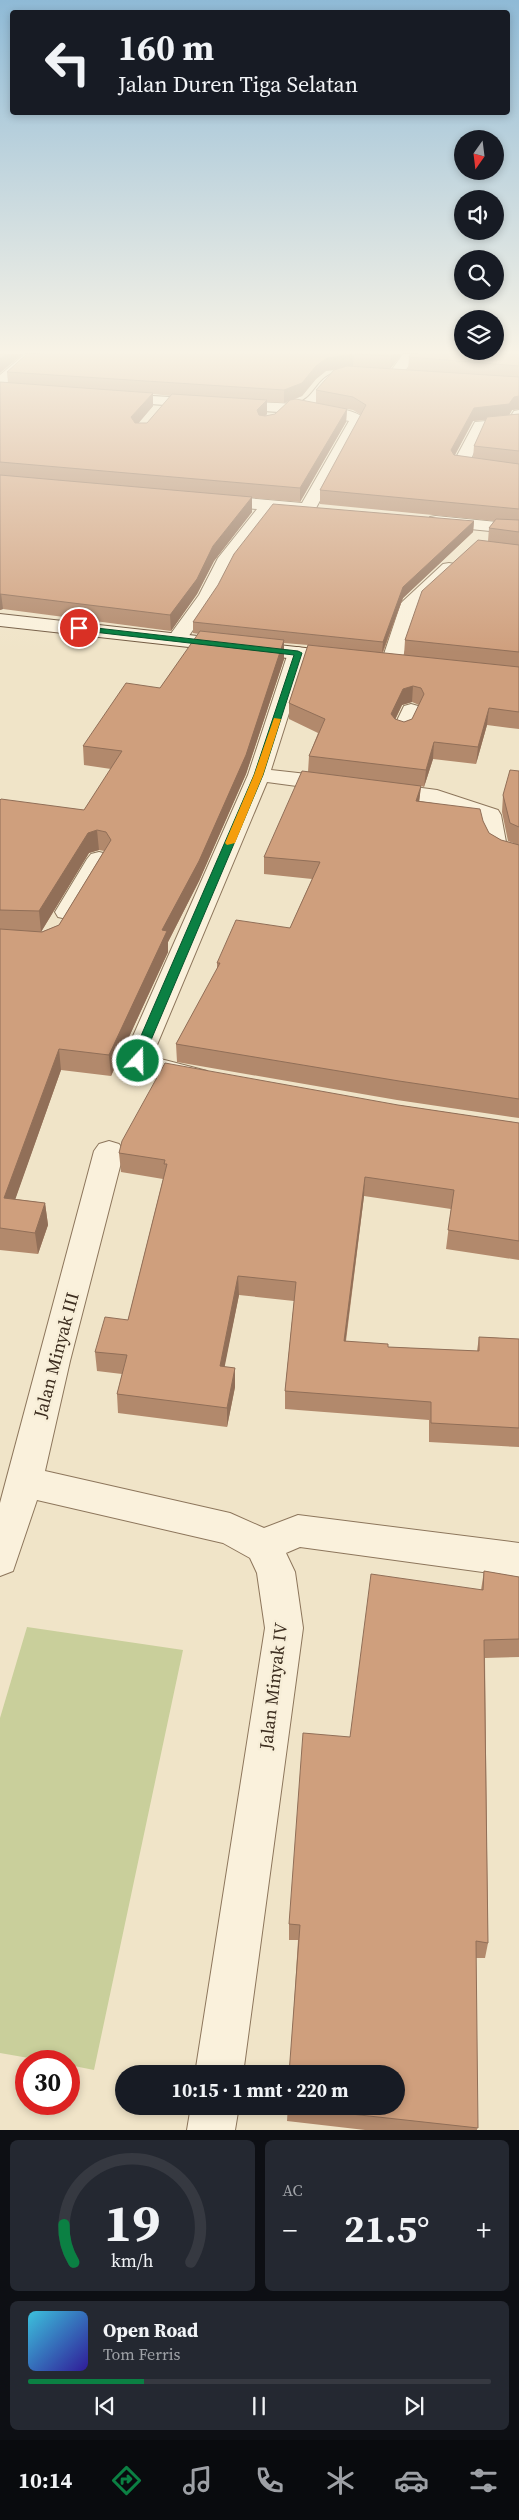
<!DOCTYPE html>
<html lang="id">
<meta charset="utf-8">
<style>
body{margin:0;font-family:"Source Serif 4",serif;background:#242831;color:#f1f3f6;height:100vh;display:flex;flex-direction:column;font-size:19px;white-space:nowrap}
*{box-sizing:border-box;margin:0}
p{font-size:16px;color:#9ea1a6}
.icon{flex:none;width:28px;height:28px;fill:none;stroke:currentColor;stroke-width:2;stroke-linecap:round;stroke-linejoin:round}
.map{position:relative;height:2130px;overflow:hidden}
.details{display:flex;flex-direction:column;gap:10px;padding:10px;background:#0d0f14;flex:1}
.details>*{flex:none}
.hud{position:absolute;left:10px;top:10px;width:500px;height:105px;border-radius:5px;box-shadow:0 2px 8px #0003;background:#171b24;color:#f1f3f6;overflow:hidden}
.needle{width:32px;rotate:194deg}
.tools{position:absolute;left:454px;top:130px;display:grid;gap:10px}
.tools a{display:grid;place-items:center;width:50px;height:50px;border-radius:50%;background:#171b24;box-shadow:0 2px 8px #0003;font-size:25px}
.speed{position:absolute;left:15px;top:2050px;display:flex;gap:10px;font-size:25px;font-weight:700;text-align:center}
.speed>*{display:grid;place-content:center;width:65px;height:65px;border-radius:50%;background:#171b24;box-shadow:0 2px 8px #0003;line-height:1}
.speed .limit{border:8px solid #d22;background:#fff;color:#111}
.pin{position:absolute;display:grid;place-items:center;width:42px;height:42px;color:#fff;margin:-21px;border:2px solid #fff;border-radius:50%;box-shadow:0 1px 5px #0007}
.me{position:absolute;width:55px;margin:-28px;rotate:21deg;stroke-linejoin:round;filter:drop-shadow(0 0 4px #0008)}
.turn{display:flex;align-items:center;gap:18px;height:105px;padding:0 25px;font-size:22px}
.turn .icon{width:65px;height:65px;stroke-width:2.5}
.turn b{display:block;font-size:35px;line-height:42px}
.big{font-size:38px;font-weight:700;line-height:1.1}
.details .card{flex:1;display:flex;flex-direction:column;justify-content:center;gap:8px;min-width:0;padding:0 18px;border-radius:8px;background:#242831}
.details .dial{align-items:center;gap:0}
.dial svg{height:130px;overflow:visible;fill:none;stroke:#363941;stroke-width:7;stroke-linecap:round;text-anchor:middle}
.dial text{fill:#f1f3f6;stroke:none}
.song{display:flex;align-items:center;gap:15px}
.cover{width:60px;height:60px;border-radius:8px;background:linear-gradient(135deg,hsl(190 70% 55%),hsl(250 70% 35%))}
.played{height:5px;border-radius:2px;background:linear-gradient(90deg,#0b8043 25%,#363941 25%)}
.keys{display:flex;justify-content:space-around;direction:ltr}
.heat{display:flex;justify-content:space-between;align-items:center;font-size:28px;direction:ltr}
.details .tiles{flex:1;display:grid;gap:10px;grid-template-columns:1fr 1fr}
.card:last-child{grid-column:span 2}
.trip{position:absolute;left:115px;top:2065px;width:290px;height:50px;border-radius:25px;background:#171b24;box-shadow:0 2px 8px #0003;font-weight:700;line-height:50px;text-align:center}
.menu{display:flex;height:80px;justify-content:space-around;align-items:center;background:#090b0e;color:#9ea1a6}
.menu .icon{width:35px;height:35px}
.menu .on{color:#0b8043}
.menu b{font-size:22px;color:#f1f3f6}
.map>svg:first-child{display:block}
</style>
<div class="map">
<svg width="519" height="2130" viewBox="0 0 519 2130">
<rect width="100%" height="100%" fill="#f0e4c8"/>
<path fill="#c9cf9b" d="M 27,1627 L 183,1650 L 94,2070 L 69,2065 L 69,2061 L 46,2061 L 0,2053 L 0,1718 Z"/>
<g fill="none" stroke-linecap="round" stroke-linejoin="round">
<g stroke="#8d765c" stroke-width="2">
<path id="street" d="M 25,354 L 40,354 L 5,385 L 0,386 L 0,375 Z
M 403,354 L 417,354 L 400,378 L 390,378 L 388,375 Z
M 310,405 C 323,407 356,408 364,419 L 316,508 L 308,513 L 274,510 L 232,563 L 217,595 L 184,643 L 170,643 L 167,639 L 199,595 L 218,558 L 257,509 L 214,505 L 208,503 L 206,500 L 208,497 L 214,495 L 302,503 L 349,421 L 305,412 L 303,409 Z
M 519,410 L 519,426 L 485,429 L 470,461 L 519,467 L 519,477 L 454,468 L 452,465 L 475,422 L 509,419 L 514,411 Z
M 436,516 L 519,524 L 519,534 L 430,525 L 428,521 L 430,517 Z
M 449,563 L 455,564 L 458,568 L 419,605 L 401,663 L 398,667 L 384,667 L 381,663 L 401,603 L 443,564 Z
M 298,647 L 305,649 L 308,653 L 271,770 L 334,777 L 342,779 L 345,784 L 342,789 L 334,791 L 267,782 L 154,1052 L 153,1057 L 207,1071 L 211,1077 L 207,1083 C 192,1088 141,1078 129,1067 C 125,1063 126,1058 126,1052 L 248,775 L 288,653 L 291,649 Z
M 411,704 L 418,706 L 421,710 L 409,735 L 402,737 L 395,735 L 392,731 L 404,706 Z
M 384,783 L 437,790 L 498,810 L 501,815 L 506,842 L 519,847 L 519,861 C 486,854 484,851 479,819 L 433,803 L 376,795 L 373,790 L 376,785 Z
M 99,852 L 107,854 L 111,859 L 79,912 L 76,917 L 67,919 L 58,917 L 55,912 L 87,859 L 91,854 Z
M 109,1141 L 119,1144 L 124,1151 L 70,1361 L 45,1471 L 230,1513 L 264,1528 L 298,1515 L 519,1543 L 519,1577 L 300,1547 L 286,1553 L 295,1572 L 303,1628 L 243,2074 L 195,2074 L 265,1628 L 257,1573 L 250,1558 L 223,1543 L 37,1500 L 13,1571 L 0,1576 L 0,1503 L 94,1151 L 99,1144 Z
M 191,2106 L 239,2106 L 235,2130 L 187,2130 Z"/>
</g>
<g stroke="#6f573f" stroke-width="2">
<path id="secondary" d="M 346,369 L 353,373 C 349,378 341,377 335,381 C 320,393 318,410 296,413 L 116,402 L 109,398 L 116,394 L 296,404 C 319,396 313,376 346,369 Z
M 0,614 L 341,652 L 348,654 L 351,658 L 348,662 L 341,664 L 0,626 Z"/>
</g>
<use href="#street" fill="#faf1dc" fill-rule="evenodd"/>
<use href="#secondary" fill="#faf1dc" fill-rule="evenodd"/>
</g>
<path fill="#b2896c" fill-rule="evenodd" d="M 27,354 L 402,354 L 390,369 L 408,370 L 409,357 L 519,354 L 519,409 L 512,410 L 509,415 L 519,414 L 519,729 L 487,725 L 476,764 L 433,759 L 424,787 L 421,786 L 419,801 L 483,821 L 489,833 L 501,840 L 516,844 L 508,841 L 502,812 L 503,795 L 519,771 L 519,1118 L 397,1100 L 177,1062 L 176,1044 L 217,970 L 217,963 L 290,928 L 312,879 L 264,874 L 264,857 L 308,772 L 309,756 L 318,733 L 289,719 L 289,703 L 308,645 L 284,643 L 284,659 L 246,774 L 199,881 L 168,942 L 168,952 L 111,1076 L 61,1070 L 15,1199 L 45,1203 L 48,1225 L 38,1254 L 0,1250 L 0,800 L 84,810 L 111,769 L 84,765 L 83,746 L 160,688 L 199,634 L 193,633 L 193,622 L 474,521 L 473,532 L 403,598 L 383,653 L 404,655 L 405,640 L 488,541 L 489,528 L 494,521 L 320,504 L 320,490 L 361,415 L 353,410 L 347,409 L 346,422 L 300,502 L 252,498 L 252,512 L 214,561 L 197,594 L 171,631 L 3,609 L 0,610 L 0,382 L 8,383 L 7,372 ZM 335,370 L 316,390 L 316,403 L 292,400 L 302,396 L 316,379 L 326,371 ZM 153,394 L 171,396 L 147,423 L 138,423 L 153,406 ZM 289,401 L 275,414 L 265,416 L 267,414 L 267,402 L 284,403 ZM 486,420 L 474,446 L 473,458 L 455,455 L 473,421 ZM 412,702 L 419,705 L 412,719 L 404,722 L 395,720 L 402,705 ZM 99,850 L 104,851 L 59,925 L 41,932 L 89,853 Z
M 398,1105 L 519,1123 L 519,1260 L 446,1249 L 451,1209 L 364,1196 L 346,1341 L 388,1347 L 477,1351 L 479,1337 L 519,1339 L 519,1447 L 429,1442 L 429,1420 L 285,1409 L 285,1391 L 294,1301 L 239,1295 L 224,1367 L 235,1368 L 235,1387 L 227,1427 L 118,1413 L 117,1394 L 122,1374 L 97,1371 L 95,1352 L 128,1320 L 163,1179 L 121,1172 L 119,1153 Z
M 484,1571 L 519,1577 L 519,1657 L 485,1658 L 488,1943 L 485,1958 L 476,1958 L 477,2130 L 365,2130 L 287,2121 L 298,1940 L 289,1940 L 289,1924 L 350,1737 L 481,1590 Z"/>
<path fill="#916f58" d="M 6,354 L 23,354 L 0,373 L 0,359 Z
M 354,354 L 353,366 L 326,371 L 316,379 L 302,396 L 284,403 L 284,390 L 316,366 L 327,358 Z
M 393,354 L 402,354 L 390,369 L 391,356 Z
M 153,393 L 153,406 L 132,431 L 131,417 Z
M 519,396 L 519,409 L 512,410 L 508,417 L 473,421 L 450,464 L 451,450 L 474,408 Z
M 267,400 L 267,414 L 257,424 L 257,410 Z
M 347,409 L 346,422 L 300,502 L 300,488 Z
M 252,497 L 252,512 L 214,561 L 197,594 L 171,631 L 170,615 L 213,546 Z
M 474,521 L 473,532 L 403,598 L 382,653 L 383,642 L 403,587 Z
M 1,593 L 3,609 L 0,610 L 0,594 Z
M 284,640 L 284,659 L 246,774 L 199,881 L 168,942 L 168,952 L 111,1076 L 109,1055 Z
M 413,686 L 412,702 L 402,705 L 390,730 L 391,714 L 403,689 Z
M 489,708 L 487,725 L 476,764 L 478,747 Z
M 434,742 L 433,759 L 424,787 L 426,770 Z
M 421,786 L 419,803 L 416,801 Z
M 97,830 L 99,850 L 89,853 L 41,932 L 39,911 L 88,833 Z
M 59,1049 L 61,1070 L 8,1220 L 4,1198 Z
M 365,1177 L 364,1196 L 343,1360 L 344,1341 Z
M 45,1203 L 48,1225 L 38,1254 L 35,1233 Z
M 238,1276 L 239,1295 L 221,1385 L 220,1366 Z
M 235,1368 L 235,1387 L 227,1427 L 227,1408 Z"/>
<path fill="#cf9f7d" stroke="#916f58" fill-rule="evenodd" d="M 0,354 L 6,354 L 0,359 Z
M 27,354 L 353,354 L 327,358 L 316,366 L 302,383 L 284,390 L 7,372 Z
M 355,354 L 393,354 L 391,356 Z
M 411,354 L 519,354 L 519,366 L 409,357 Z
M 347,366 L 519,377 L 519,396 L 514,397 L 509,404 L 474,408 L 451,450 L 454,455 L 519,464 L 519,509 L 320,490 L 366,405 L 353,397 L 316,390 L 334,370 Z
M 0,382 L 153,393 L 131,417 L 135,423 L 147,423 L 172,394 L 267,400 L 257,410 L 259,415 L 265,416 L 275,414 L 290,400 L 296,399 L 347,409 L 300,488 L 0,462 Z
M 519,414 L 519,451 L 474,446 L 487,417 Z
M 0,475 L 252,497 L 213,546 L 197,579 L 170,615 L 0,594 Z
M 273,504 L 474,521 L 403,587 L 383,642 L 193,622 L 218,585 L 234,554 Z
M 496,519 L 519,520 L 519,532 L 489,528 Z
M 478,540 L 519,545 L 519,652 L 405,640 L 422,591 Z
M 200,631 L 284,640 L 246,755 L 199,861 L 162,930 L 167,931 L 109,1055 L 59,1049 L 4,1198 L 45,1203 L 35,1233 L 0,1228 L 0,929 L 42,932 L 59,925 L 111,840 L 106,832 L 97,830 L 88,833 L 39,911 L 0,910 L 0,800 L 1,799 L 84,810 L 122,751 L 83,746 L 126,683 L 160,688 Z
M 308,645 L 519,667 L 519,712 L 489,708 L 478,747 L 434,742 L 426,770 L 309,756 L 325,719 L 289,703 ZM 413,686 L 421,688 L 424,694 L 412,719 L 404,722 L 395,719 L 391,714 L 403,689 Z
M 510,770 L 519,771 L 519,827 L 510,823 L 503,795 Z
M 302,771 L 421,786 L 416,801 L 480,809 L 483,821 L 489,833 L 501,840 L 519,845 L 519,1099 L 399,1081 L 176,1044 L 220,963 L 217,963 L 236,920 L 290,928 L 320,862 L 264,857 Z
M 165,1063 L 398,1105 L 519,1123 L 519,1241 L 448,1230 L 454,1190 L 365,1177 L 344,1341 L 388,1344 L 388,1347 L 479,1351 L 479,1337 L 519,1339 L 519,1428 L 431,1423 L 431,1402 L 285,1391 L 296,1282 L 238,1276 L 220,1366 L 235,1368 L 227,1408 L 117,1394 L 127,1355 L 95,1352 L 105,1317 L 128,1320 L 167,1164 L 164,1164 L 165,1160 L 119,1153 L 122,1141 Z
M 484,1571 L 519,1577 L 519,1639 L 484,1640 L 488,1943 L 476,1941 L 478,2128 L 287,2107 L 287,2106 L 396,2106 L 396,2074 L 289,2074 L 300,1925 L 289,1924 L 303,1733 L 350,1737 L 371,1574 L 483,1590 Z"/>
<linearGradient id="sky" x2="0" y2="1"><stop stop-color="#8fbad6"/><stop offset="0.54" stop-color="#f8f3e6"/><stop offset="1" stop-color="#f8f3e6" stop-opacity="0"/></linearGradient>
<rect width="519" height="652" fill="url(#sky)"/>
<path fill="#0b8043" stroke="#07532c" d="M 79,626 L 298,651 L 302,653 L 263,775 L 146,1052 L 144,1061 L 138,1065 L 133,1061 L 134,1052 L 254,775 L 294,655 L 76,630 L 76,627 Z"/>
<path fill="#f59e0b" d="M 274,718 L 281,719 L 263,775 L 235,843 L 227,845 L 225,843 L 254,775 Z"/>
<g text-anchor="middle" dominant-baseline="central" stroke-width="5" stroke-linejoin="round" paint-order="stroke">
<g font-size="18" fill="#3d2e20" stroke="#f7eed8">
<text transform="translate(56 1355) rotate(-75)">Jalan Minyak III</text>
<text transform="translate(273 1686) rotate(-83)">Jalan Minyak IV</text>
</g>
</g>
</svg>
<div class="tools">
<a><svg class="needle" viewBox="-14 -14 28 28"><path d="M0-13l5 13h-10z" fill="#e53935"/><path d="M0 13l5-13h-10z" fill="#9ea1a6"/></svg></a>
<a><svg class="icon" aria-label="sound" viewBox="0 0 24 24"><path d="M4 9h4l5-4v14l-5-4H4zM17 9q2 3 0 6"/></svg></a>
<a><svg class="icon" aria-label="search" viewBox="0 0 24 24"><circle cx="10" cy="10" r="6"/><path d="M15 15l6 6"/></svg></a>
<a><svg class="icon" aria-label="layers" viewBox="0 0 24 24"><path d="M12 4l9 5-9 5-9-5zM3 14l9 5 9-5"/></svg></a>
</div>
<div class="speed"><div class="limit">30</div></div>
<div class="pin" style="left:79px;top:628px;background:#d93025"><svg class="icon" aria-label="arrive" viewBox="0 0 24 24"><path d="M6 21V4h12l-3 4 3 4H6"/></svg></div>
<svg class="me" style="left:138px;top:1061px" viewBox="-20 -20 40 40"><circle r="17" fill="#0b8043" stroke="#fff" stroke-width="3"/><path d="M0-11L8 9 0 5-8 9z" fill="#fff"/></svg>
<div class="trip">10:15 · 1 mnt · 220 m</div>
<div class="hud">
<div class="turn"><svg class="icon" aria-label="left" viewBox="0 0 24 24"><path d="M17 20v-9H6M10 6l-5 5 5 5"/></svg><div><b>160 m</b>Jalan Duren Tiga Selatan</div></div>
</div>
</div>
<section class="details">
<div class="tiles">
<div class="card dial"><svg viewBox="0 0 100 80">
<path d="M14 69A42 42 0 1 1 86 69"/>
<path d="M14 69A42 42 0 0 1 8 46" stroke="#0b8043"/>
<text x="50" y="56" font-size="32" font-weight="700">19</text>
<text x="50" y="72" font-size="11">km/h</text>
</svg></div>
<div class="card"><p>AC</p>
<div class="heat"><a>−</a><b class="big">21.5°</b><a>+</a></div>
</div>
<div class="card">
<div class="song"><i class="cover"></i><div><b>Open Road</b><p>Tom Ferris</p></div></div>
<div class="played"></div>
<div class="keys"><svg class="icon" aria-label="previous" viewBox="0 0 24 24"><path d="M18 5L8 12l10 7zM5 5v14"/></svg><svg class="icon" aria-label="pause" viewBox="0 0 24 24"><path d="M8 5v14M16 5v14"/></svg><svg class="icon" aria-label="next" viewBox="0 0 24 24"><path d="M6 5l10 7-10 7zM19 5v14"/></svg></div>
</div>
</div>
</section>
<nav class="menu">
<b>10:14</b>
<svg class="icon on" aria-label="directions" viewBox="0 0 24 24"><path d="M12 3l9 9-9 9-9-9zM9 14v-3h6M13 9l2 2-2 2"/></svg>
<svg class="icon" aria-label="music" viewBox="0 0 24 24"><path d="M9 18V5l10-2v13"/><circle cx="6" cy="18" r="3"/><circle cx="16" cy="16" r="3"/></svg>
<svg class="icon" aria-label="phone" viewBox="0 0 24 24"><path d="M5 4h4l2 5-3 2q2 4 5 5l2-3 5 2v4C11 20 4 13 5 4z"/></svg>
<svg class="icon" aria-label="climate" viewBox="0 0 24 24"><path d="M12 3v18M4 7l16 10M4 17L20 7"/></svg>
<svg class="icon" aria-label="car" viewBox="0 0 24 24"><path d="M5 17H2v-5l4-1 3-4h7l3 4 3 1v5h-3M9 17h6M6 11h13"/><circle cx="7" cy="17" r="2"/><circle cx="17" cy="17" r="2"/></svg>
<svg class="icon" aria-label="filters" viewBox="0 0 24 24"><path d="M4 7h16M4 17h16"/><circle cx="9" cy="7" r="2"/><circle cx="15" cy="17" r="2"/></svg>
</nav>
